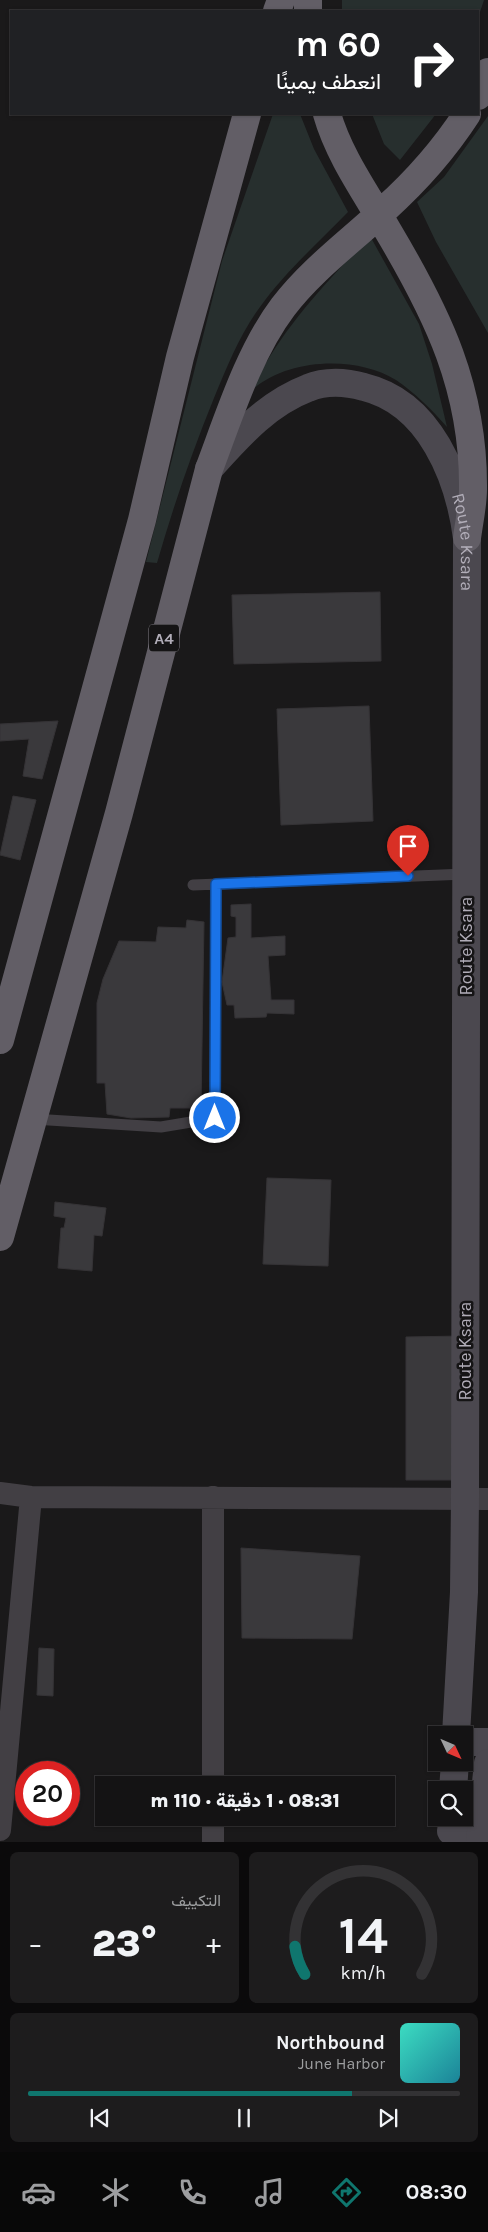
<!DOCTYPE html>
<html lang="ar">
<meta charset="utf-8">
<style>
body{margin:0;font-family:Karla,Vazirmatn,sans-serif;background:#1d1c1d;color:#f1f3f6;direction:rtl;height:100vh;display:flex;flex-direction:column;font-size:19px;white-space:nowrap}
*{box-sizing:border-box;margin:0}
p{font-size:16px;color:#9d9ea0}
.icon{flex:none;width:28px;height:28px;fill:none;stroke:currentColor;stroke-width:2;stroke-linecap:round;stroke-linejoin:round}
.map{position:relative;height:1842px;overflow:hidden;direction:ltr}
.sheet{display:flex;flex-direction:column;gap:10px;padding:10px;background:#0b0a0b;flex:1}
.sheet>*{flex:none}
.guide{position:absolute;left:10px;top:10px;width:469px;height:105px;border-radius:0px;box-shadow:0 1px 4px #0004,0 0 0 1px #333234;direction:rtl;background:#202124;color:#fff;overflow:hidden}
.needle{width:32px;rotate:134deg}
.controls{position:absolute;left:428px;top:1726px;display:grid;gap:10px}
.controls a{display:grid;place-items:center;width:45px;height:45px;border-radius:0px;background:#141314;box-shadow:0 1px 4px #0004,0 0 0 1px #333234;font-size:25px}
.speed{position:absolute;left:15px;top:1761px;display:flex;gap:10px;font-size:25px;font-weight:700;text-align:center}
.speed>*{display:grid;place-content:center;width:65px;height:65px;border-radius:50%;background:#141314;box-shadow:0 1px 4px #0004,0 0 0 1px #333234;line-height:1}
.speed .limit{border:8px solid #d22;background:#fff;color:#111}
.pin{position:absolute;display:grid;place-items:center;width:42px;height:42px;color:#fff;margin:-51px -21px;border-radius:50% 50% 50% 0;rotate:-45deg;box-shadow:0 0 5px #0007}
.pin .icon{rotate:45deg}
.me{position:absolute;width:55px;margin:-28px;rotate:0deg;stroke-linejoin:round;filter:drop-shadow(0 0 4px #0008)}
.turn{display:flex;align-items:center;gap:18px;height:105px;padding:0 15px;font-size:22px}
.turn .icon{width:65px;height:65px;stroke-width:2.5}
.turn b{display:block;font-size:35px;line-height:42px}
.big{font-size:38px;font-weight:800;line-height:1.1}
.sheet .card{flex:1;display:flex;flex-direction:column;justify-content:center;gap:8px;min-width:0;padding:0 18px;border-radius:8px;background:#1d1c1d}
.sheet .dial{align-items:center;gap:0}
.dial svg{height:130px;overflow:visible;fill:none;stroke:#333234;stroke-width:7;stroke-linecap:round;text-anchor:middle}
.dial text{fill:#f1f3f6;stroke:none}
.song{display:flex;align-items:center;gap:15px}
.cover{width:60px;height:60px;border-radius:8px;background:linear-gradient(135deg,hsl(170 70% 55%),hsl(190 70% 35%))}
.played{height:5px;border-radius:2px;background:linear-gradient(90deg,#0f766e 75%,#333234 75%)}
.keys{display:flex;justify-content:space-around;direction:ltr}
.heat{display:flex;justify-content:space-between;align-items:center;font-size:28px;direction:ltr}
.sheet .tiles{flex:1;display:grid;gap:10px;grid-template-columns:1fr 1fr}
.card:last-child{grid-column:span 2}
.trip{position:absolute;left:95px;top:1776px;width:300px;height:50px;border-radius:0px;background:#141314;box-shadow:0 1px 4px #0004,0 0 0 1px #333234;font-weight:800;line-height:50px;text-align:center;direction:rtl}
.menu{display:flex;height:80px;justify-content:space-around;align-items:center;background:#080808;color:#9d9ea0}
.menu .icon{width:35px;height:35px}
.menu .selected{color:#0f766e}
.menu b{font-size:22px;color:#f1f3f6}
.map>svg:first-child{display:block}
</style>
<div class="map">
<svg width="488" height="1842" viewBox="0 0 488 1842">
<rect width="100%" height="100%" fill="#1a191a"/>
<path fill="#272f2e" d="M 342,0 L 484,0 L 478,18 L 478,11 L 342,11 Z
M 273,114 L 300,114 L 314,149 L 348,212 C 318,243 285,272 260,307 C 240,334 227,367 214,398 C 192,452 173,507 157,563 L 146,562 L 222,261 Z
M 372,114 L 436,114 L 400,160 L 384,144 Z
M 488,116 L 488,333 L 436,242 L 417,202 L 444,177 Z
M 370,236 L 419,324 L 432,364 L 447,427 C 432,410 415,393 396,380 C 356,355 286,358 251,391 C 280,330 325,284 370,236 Z"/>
<path fill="#3a393c" stroke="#353336" d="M 380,592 L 381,661 L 234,664 L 232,595 Z
M 369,706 L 373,821 L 281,825 L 277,709 Z
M 58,721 L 42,779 L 23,776 L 29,739 L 0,741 L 0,724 Z
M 13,796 L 36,800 L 20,860 L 0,855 Z
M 251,904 L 251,938 L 285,936 L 285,955 L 268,956 L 271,1000 L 294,1000 L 294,1014 L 267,1013 L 266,1017 L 235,1018 L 234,1005 L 227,1005 L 222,982 L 228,938 L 236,937 L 236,917 L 231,916 L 231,905 Z
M 187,920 L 204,922 L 201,1108 L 170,1108 L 169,1117 L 131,1118 L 107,1114 L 105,1083 L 97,1083 L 97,1003 L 103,979 L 119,941 L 156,942 L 158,927 L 186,928 Z
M 267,1178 L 331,1180 L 328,1266 L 263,1264 Z
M 55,1202 L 106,1208 L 102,1236 L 94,1235 L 92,1271 L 58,1268 L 61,1228 L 64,1228 L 66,1218 L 54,1216 Z
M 462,1336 L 462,1480 L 406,1480 L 406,1337 Z
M 241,1548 L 360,1556 L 352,1639 L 242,1638 Z
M 39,1648 L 54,1649 L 53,1696 L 37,1695 Z"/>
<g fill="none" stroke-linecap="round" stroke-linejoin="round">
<path stroke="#423f44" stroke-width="11" d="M 193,885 L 466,874
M 33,1119 L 161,1127 L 215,1118 L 216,884"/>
<path stroke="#423f44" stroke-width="22" d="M 0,1493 L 31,1497 L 488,1499
M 213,1785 L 213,1497
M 0,1830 L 31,1497
M 213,1842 L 213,1818"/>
<g stroke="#4b484f" stroke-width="28">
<path id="s1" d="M 209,469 C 238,437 266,404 308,388 C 325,381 346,382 364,387 C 430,403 459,477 467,538 L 465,1499 L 464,1592 L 456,1735"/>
<path d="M 464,1742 L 488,1742"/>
<path d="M 453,1790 L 455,1762"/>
<path d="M 451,1831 L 481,1831"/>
<path d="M 480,1842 L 488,1763"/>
</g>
<path stroke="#625e66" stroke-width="28" d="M 308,0 L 308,11
M 277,11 L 281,0
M 478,96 L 488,72
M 327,114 C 339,156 366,193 388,231 C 438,315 474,389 473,489 C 473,505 469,522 467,538
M 0,1040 L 142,520 L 180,357 L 247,114
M 0,1237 L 119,813 L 209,469 C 229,416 249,352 283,307 C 312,269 351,241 385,209 C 415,182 445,148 467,114"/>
</g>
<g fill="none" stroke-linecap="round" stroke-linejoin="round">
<g stroke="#114b97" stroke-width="12">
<path id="route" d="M 215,1118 L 216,884 L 408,876"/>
</g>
<use href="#route" stroke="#1a73e8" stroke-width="9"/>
</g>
<g text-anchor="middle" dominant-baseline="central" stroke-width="5" stroke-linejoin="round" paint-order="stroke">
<rect fill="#151415" stroke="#827f87" stroke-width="1" x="149" y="624.5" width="30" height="27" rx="4"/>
<g font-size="16" font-weight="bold" fill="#b1adb8">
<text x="164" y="638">A4</text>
</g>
<g font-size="18" fill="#b1adb8" stroke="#151415">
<text stroke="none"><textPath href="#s1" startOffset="384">Route Ksara</textPath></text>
<text transform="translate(466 946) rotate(-90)">Route Ksara</text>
<text transform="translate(465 1351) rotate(-90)">Route Ksara</text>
</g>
</g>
</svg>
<div class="controls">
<a><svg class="needle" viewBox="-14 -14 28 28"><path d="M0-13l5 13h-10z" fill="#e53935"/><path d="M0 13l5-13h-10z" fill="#9d9ea0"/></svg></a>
<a><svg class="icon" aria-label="search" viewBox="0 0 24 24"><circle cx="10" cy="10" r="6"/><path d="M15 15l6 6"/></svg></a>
</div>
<div class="speed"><div class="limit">20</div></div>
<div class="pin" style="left:408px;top:876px;background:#d93025"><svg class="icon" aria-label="arrive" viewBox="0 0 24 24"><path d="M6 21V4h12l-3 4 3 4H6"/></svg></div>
<svg class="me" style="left:215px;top:1118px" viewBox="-20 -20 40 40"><circle r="17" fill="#1a73e8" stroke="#fff" stroke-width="3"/><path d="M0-11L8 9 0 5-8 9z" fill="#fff"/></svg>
<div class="trip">08:31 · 1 دقيقة · 110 m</div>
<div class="guide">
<div class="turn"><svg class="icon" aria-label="right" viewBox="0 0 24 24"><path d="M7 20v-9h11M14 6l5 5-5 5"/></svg><div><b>60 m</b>انعطف يمينًا</div></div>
</div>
</div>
<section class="sheet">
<div class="tiles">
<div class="card dial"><svg viewBox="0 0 100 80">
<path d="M14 69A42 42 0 1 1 86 69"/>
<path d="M14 69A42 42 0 0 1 8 52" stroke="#0f766e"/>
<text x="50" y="56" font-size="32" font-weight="700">14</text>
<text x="50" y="72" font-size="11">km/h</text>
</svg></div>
<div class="card"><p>التكييف</p>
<div class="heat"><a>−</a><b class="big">23°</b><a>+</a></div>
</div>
<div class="card">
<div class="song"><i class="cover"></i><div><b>Northbound</b><p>June Harbor</p></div></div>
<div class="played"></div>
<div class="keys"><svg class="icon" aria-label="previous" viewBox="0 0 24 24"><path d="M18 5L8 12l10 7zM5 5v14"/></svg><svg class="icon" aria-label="pause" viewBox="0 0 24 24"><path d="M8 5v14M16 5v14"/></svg><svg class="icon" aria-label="next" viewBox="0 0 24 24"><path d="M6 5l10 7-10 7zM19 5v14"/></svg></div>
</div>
</div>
</section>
<nav class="menu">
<b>08:30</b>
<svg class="icon selected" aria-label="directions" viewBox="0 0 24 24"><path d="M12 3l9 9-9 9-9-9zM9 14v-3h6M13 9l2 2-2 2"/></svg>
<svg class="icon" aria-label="music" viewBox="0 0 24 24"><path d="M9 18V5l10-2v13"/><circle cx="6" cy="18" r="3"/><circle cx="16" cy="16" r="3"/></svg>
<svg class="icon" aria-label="phone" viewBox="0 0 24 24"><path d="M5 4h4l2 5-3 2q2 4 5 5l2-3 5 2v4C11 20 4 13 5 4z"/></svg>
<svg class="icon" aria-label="climate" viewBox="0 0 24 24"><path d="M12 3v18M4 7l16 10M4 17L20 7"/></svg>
<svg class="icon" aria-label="car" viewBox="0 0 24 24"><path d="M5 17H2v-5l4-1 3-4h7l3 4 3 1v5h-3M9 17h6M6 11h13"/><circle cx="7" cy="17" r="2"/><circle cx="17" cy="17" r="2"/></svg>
</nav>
